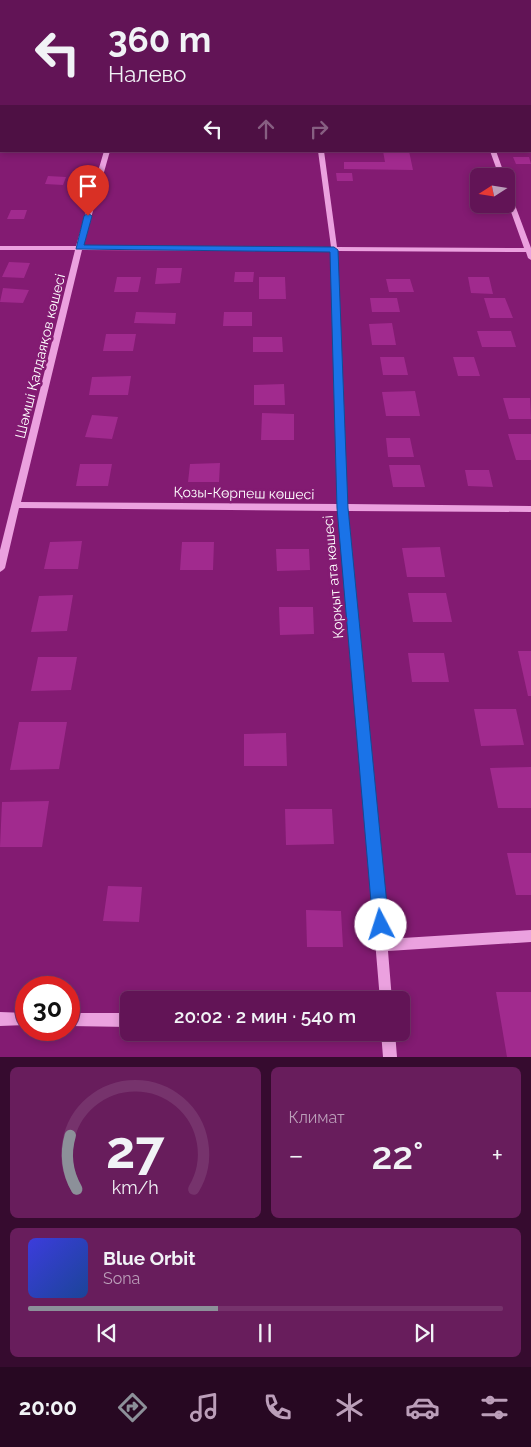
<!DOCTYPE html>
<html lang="ru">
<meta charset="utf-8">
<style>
body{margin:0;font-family:Raleway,sans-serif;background:#681d5c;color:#f1f3f6;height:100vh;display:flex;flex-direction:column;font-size:19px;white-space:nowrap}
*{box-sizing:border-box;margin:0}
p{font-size:16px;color:#bb9eb9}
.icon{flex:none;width:28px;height:28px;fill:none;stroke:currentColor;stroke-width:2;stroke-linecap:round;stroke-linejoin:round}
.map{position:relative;height:1057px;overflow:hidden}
.sheet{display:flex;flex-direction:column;gap:10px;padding:10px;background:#360b2f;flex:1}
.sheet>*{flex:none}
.hud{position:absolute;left:0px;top:0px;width:531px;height:152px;box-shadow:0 2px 8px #0003,0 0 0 1px #76336c;background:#621456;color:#f1f3f6;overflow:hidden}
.needle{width:32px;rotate:258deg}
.controls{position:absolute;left:470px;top:168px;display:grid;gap:10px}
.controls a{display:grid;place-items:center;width:45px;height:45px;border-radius:8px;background:#621456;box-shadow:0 2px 8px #0003,0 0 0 1px #76336c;font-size:25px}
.speed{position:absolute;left:15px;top:976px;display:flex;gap:10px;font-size:25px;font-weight:700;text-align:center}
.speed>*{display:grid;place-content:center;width:65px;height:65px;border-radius:50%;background:#621456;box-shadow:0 2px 8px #0003,0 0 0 1px #76336c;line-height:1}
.speed .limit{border:8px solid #d22;background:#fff;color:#111}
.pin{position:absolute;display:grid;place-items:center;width:42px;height:42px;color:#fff;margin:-51px -21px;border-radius:50% 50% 50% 0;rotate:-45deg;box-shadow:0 0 5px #0007}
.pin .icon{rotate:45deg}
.me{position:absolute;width:55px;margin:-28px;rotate:355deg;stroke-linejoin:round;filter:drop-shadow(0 0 4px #0008)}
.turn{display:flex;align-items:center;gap:18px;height:105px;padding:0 25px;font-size:22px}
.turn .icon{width:65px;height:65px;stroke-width:2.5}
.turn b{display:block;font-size:35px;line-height:42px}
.lanes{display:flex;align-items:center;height:48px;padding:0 25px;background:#0003;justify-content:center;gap:25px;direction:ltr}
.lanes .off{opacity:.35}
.big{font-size:38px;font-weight:600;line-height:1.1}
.sheet .card{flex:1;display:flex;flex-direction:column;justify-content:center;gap:8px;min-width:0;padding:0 18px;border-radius:8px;background:#681d5c}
.sheet .dial{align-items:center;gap:0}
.dial svg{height:130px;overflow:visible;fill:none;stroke:#76336c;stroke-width:7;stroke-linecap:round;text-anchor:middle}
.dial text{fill:#f1f3f6;stroke:none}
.song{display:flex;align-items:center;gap:15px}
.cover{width:60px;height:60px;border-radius:8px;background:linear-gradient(135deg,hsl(240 70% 55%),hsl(220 70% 35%))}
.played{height:5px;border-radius:2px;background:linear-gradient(90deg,#8c9099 40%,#76336c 40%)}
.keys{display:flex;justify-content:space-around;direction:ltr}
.heat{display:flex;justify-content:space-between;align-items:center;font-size:28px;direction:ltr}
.sheet .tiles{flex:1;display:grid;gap:10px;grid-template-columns:1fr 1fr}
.card:last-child{grid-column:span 2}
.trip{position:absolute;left:120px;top:991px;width:290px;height:50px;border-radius:8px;background:#621456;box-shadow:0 2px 8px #0003,0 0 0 1px #76336c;font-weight:600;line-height:50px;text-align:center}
.dock{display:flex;height:80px;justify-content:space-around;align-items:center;background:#270822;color:#bb9eb9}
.dock .icon{width:35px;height:35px}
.dock .active{color:#8c9099}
.dock b{font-size:22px;color:#f1f3f6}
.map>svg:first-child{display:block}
</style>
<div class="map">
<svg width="531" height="1057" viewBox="0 0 531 1057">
<rect width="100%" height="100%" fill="#831b72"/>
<path fill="#a12a8e" d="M 383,151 L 409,151 L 413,170 L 344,169 L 344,162 L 385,162 Z
M 513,157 L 529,157 L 531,164 L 516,164 Z
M 336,173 L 352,173 L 353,181 L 337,181 Z
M 48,176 L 66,177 L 63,185 L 45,184 Z
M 11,210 L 27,210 L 24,219 L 7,219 Z
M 9,262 L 30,263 L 24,278 L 2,277 Z
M 157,268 L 182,268 L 180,283 L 155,284 Z
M 235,272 L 254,272 L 253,282 L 234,282 Z
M 117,277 L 141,277 L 138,292 L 114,292 Z
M 259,277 L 285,277 L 286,299 L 259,299 Z
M 468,277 L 489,277 L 493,294 L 471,293 Z
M 386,279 L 410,279 L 414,292 L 389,292 Z
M 3,288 L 29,290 L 23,303 L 0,302 Z
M 370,298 L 397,298 L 400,312 L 372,312 Z
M 484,298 L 505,298 L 513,318 L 490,318 Z
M 136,312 L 176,313 L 175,324 L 134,323 Z
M 224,312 L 252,312 L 252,326 L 223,326 Z
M 392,323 L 396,345 L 372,345 L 369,324 Z
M 477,331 L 511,331 L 516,347 L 482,347 Z
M 106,334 L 136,334 L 133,351 L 103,351 Z
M 253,337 L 282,337 L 283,352 L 253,352 Z
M 380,357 L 404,357 L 408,375 L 383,375 Z
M 453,357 L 474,357 L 480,376 L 458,376 Z
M 131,376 L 128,395 L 89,395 L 92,377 Z
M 284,384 L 285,405 L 254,405 L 254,385 Z
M 415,391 L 420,416 L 386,416 L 382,392 Z
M 503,398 L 530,398 L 531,419 L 509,419 Z
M 262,413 L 294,414 L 294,440 L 261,440 Z
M 92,415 L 118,417 L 112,439 L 85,437 Z
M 508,434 L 531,434 L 531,460 L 516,460 Z
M 386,438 L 410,438 L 414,457 L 388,457 Z
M 220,463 L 219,482 L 188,482 L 190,464 Z
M 80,464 L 112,464 L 108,486 L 76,486 Z
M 389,465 L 420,465 L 425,487 L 393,487 Z
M 465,470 L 489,470 L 493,487 L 468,486 Z
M 82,541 L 78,569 L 44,569 L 50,542 Z
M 182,542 L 214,542 L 213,570 L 180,570 Z
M 440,547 L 445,577 L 407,577 L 402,548 Z
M 276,549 L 309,549 L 310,570 L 277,571 Z
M 408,593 L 446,593 L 452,622 L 413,622 Z
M 73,595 L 67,631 L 31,632 L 39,596 Z
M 279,607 L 313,607 L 314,634 L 280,635 Z
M 518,651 L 531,651 L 531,696 L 528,696 Z
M 408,653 L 444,653 L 449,682 L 412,682 Z
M 38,657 L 77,657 L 71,690 L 31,691 Z
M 474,709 L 516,709 L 524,745 L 481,746 Z
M 19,722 L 67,722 L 59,769 L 10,770 Z
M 286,733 L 287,766 L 244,766 L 244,734 Z
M 531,767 L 531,808 L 498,808 L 490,768 Z
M 49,801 L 42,847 L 0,847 L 2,802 Z
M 285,809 L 332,809 L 334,844 L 286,845 Z
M 507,853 L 531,853 L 531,895 L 516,895 Z
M 108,886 L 142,887 L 139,922 L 103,921 Z
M 306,910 L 341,911 L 343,947 L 307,947 Z
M 496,992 L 531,992 L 531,1057 L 507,1057 Z"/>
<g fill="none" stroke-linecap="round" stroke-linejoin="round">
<path fill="#eba1df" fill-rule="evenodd" d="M 147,0 L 151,0 L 151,1 L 147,1 Z
M 269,0 L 273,0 L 273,1 L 269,1 Z
M 0,37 L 1,37 L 1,39 L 0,39 Z
M 530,38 L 531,38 L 531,40 L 530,40 Z
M 0,66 L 1,66 L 1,71 L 0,71 Z
M 530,97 L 531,97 L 531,99 L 530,99 Z
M 0,122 L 1,123 L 1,125 L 0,126 Z
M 104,151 L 110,151 L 83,246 L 331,247 L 318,151 L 324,151 L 337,247 L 524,248 L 506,198 L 506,187 L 509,189 L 531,248 L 531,260 L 528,258 L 526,252 L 337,251 L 347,504 L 531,506 L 531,512 L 348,511 L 387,939 L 531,930 L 531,942 L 388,951 L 392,1000 L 380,1000 L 339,511 L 19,508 L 5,568 L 3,570 L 0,572 L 0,550 L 75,250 L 0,250 L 0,246 L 76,246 ZM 82,250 L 331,251 L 339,504 L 21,502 Z
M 490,151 L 496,151 L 505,176 L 499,176 Z
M 0,1012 L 26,1013 L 26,1025 L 0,1026 Z
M 129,1013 L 129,1027 L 69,1026 L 69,1013 Z
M 381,1032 L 395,1032 L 397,1057 L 383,1057 Z"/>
</g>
<path fill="#1a73e8" stroke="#114b97" d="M 88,213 L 92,216 L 84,245 L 334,247 L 338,250 L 348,508 L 389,925 L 387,930 L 381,933 L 375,930 L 373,925 L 337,508 L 330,252 L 76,249 L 84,216 Z"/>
<g text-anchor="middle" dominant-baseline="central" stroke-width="5" stroke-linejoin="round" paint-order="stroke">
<g font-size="14" fill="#fff" stroke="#831b72">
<text transform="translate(40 356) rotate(-76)">Шәмші Қалдаяқов көшесі</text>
<text transform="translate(244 493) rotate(1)">Қозы-Көрпеш көшесі</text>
<text transform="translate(333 577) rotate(-95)">Қорқыт ата көшесі</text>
</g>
</g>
</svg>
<div class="controls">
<a><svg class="needle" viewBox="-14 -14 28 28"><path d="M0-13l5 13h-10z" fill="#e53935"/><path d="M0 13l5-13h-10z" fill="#bb9eb9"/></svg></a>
</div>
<div class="speed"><div class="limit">30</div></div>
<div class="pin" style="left:88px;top:216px;background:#d93025"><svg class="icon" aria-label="arrive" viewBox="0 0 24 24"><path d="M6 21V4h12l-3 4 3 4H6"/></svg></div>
<svg class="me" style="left:381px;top:925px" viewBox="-20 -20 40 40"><circle r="19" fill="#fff"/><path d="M0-13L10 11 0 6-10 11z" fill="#1a73e8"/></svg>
<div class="trip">20:02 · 2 мин · 540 m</div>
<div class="hud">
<div class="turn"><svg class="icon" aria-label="left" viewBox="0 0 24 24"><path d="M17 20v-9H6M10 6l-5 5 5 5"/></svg><div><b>360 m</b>Налево</div></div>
<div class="lanes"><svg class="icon" aria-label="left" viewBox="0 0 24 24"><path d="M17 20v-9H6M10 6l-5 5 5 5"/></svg><svg class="icon off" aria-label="ahead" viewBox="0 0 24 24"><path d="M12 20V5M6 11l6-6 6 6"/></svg><svg class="icon off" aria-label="right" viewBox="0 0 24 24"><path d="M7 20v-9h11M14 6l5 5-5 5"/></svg></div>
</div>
</div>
<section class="sheet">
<div class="tiles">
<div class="card dial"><svg viewBox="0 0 100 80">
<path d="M14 69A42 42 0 1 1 86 69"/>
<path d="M14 69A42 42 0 0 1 10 36" stroke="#8c9099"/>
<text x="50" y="56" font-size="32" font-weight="700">27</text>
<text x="50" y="72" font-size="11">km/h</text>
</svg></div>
<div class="card"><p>Климат</p>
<div class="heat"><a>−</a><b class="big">22°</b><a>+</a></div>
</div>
<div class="card">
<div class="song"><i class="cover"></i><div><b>Blue Orbit</b><p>Sona</p></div></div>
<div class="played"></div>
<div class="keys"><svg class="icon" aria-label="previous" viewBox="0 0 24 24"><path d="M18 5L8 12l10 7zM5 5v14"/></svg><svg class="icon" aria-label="pause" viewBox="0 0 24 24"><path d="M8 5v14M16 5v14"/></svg><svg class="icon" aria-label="next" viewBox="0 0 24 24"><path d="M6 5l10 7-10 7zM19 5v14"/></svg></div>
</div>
</div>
</section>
<nav class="dock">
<b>20:00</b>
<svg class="icon active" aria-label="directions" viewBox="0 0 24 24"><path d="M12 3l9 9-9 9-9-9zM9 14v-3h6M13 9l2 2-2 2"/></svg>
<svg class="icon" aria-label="music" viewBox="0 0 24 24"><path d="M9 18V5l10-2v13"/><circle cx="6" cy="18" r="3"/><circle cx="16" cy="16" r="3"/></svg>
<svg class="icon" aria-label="phone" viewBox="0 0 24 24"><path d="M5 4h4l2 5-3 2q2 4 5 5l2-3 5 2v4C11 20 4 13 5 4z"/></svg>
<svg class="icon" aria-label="climate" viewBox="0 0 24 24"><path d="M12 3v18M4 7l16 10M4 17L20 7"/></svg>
<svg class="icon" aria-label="car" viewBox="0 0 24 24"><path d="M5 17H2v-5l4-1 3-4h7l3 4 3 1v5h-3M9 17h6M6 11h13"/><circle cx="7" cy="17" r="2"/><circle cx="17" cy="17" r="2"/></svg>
<svg class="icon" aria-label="filters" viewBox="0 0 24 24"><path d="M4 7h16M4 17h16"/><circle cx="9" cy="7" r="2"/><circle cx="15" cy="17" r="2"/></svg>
</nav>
